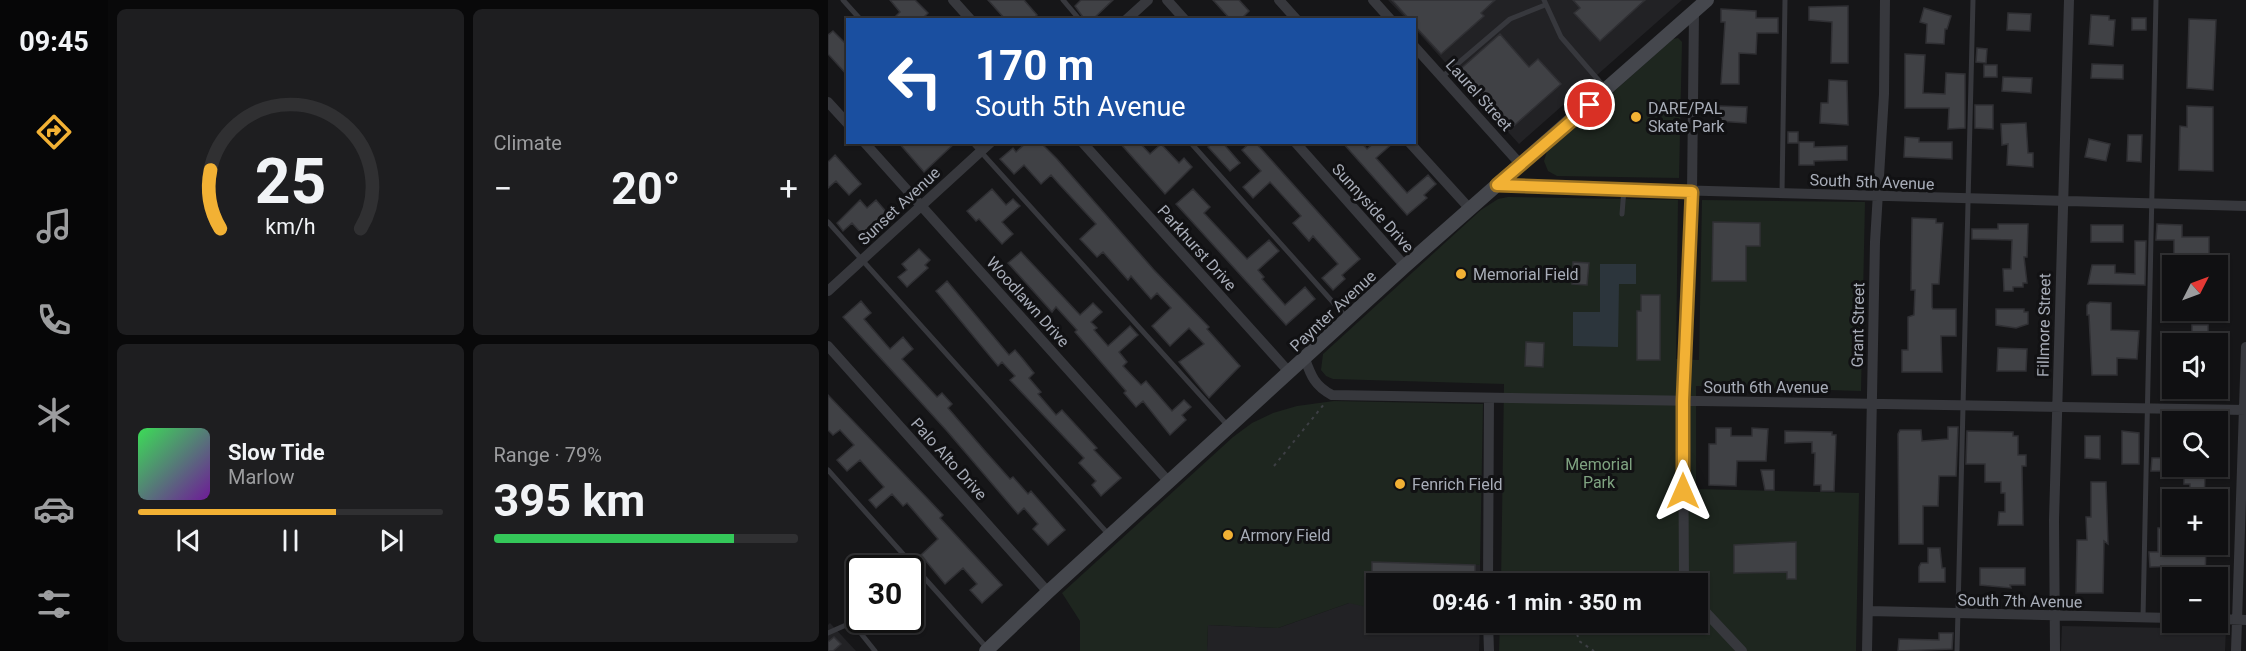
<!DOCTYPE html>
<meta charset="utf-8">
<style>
body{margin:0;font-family:Roboto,sans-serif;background:#1e1e20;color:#f1f3f6;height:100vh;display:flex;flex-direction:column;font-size:22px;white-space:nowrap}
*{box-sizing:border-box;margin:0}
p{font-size:20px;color:#9c9d9f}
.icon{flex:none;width:33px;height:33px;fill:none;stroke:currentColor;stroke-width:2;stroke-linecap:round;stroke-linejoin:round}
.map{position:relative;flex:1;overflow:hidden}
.side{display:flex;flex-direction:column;gap:9px;padding:9px;background:#09090a;width:720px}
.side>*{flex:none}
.banner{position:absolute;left:18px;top:18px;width:570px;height:126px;border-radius:0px;box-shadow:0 2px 4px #0004,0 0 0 2px #303032;background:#1a4fa0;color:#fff;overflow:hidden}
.needle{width:39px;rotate:48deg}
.controls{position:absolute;left:1334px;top:255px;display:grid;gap:12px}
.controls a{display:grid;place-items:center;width:66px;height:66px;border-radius:0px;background:#101012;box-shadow:0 2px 4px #0004,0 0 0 2px #303032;font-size:30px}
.speed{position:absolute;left:18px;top:555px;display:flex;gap:12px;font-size:30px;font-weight:700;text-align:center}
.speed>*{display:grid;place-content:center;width:78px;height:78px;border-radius:50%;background:#101012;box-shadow:0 2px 4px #0004,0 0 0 2px #303032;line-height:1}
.speed .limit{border:3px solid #111;border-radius:9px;background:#fff;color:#111}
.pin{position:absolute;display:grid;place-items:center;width:51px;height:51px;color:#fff;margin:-26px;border:3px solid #fff;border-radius:50%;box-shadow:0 2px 6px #0007}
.me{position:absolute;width:66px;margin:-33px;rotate:0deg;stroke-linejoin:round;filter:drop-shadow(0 0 4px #0008)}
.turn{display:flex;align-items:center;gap:21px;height:126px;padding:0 30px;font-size:27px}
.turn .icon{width:78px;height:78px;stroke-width:2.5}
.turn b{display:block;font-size:42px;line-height:51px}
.big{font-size:45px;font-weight:700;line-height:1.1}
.side .card{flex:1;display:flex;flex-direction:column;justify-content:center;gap:9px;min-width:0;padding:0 21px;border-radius:9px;background:#1e1e20}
.side .dial{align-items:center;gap:0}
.dial svg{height:156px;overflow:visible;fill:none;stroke:#303032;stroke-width:7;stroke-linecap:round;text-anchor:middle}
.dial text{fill:#f1f3f6;stroke:none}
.song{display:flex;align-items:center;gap:18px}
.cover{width:72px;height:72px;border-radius:9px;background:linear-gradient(135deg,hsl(130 70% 55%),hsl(280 70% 35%))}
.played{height:6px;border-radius:3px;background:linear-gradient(90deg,#f2b134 65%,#303032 65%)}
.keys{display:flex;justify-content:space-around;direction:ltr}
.heat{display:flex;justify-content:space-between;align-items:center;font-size:33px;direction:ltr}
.charge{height:9px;border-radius:4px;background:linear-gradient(90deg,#34c759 79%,#303032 0)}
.side .tiles{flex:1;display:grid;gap:9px;grid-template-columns:repeat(2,1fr)}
.trip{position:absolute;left:538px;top:573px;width:342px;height:60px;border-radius:0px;background:#101012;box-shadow:0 2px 4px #0004,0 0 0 2px #303032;font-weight:700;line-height:60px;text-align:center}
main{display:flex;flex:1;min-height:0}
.tabs{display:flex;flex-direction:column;width:108px;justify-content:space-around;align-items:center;background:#060607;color:#9c9d9f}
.tabs .icon{width:42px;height:42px}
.tabs .current{color:#f2b134}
.tabs b{font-size:27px;color:#f1f3f6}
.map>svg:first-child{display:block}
</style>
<main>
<nav class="tabs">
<b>09:45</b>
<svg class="icon current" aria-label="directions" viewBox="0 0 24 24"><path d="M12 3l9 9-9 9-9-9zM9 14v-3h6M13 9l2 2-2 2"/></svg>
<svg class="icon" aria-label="music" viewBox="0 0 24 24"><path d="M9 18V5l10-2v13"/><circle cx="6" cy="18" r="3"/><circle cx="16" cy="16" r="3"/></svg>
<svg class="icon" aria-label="phone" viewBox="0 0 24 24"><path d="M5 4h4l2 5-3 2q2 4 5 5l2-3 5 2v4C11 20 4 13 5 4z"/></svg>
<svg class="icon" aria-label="climate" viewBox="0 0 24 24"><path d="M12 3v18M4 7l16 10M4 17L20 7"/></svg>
<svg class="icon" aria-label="car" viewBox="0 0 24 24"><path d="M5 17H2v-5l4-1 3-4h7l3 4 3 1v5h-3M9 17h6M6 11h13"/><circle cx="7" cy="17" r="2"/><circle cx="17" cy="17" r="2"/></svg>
<svg class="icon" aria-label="filters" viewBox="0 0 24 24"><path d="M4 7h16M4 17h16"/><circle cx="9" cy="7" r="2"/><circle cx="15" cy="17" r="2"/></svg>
</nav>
<section class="side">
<div class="tiles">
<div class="card dial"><svg viewBox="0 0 100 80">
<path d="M14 69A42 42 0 1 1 86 69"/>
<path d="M14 69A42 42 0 0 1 9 39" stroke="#f2b134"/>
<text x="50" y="56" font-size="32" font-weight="700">25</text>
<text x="50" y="72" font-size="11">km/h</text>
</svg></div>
<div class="card"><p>Climate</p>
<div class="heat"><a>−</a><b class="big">20°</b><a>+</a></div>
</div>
<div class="card">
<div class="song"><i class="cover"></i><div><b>Slow Tide</b><p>Marlow</p></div></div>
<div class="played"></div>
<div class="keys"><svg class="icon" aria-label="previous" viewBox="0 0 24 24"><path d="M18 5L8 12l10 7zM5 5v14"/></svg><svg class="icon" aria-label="pause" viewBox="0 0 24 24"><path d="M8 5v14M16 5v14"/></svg><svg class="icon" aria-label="next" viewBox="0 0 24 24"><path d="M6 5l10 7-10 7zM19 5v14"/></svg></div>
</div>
<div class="card"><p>Range · 79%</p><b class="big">395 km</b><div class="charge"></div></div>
</div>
</section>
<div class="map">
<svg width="1418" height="651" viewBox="0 0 1418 651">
<rect width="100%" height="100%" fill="#161618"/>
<path fill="#222225" d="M 560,0 L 854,0 L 691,144 L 587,29 L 586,20 L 578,19 Z
M 544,562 L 652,565 L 652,583 L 549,584 L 549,622 L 652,623 L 651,651 L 379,651 L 380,625 L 450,628 L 521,603 Z
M 2,623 L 28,651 L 0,651 L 0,625 Z
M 1234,626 L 1398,629 L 1397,651 L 1233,651 Z"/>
<path fill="#1e261f" d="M 850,38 L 854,42 L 851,178 L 729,176 L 720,171 L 716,161 L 719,151 L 845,39 Z
M 680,197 L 850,200 L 848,359 L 871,360 L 874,200 L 1037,202 L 1033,391 L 868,386 L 868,489 L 1031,493 L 1028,651 L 671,651 L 672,623 L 870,622 L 870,584 L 673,583 L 676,384 L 505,379 L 498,376 L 493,370 L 495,354 L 653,210 L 670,199 Z
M 506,401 L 655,404 L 652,565 L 544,562 L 543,608 L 521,603 L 450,628 L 380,625 L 379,651 L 252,651 L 252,621 L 234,593 L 405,437 L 424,423 L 445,413 L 469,406 Z"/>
<path fill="#2c353c" d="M 772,264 L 808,264 L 808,284 L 791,284 L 790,347 L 745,346 L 745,312 L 772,312 Z"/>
<path fill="#404145" stroke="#303034" stroke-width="1.5" d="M 62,0 L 87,0 L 100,13 L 93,20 L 64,20 L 72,12 Z
M 160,0 L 196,0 L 209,15 L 204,20 L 178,20 Z
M 253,0 L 285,0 L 264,20 L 257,20 L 247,6 Z
M 385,0 L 411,0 L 421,11 L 412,20 L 403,20 Z
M 564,0 L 667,0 L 653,13 L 656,16 L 613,54 L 586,25 L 586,20 L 582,20 Z
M 745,0 L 817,0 L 772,41 L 746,13 L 752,8 Z
M 1020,6 L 1020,63 L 1003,63 L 1004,22 L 981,20 L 981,7 Z
M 1096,8 L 1123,16 L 1119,29 L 1117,29 L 1116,44 L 1098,43 L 1099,24 L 1092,22 Z
M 893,9 L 928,11 L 928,18 L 950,18 L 950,33 L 929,33 L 928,54 L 911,53 L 911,84 L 893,84 L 897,22 L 893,22 Z
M 1180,13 L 1203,14 L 1202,31 L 1179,30 Z
M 1263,15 L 1281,16 L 1281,20 L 1287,20 L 1285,46 L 1261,44 Z
M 1304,18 L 1318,18 L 1318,30 L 1304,30 Z
M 1361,19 L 1388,20 L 1385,90 L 1359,88 Z
M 5,31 L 20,46 L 20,76 L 0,54 L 0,35 Z
M 672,34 L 701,67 L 710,59 L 733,84 L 680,131 L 628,73 Z
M 1149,48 L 1159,49 L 1158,63 L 1148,62 Z
M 1077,54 L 1097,55 L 1095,93 L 1117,94 L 1118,73 L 1137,74 L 1137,128 L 1120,129 L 1121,108 L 1077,108 Z
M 1264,64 L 1295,65 L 1295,79 L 1263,78 Z
M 1156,65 L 1169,65 L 1169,77 L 1156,77 Z
M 1175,77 L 1204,78 L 1203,93 L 1174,91 Z
M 1001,80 L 1019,81 L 1020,125 L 992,123 L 993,103 L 1000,103 Z
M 1147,105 L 1165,105 L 1165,129 L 1147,128 Z
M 891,106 L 919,107 L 918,123 L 890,121 Z
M 1359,106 L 1385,107 L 1385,171 L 1351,170 L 1352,126 L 1359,127 Z
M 1198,123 L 1200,153 L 1205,153 L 1205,167 L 1179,165 L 1180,144 L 1174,145 L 1173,124 Z
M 960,132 L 970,132 L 970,143 L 960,143 Z
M 1300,135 L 1314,135 L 1313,162 L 1299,161 Z
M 1077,137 L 1091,138 L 1091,142 L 1124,142 L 1124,159 L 1076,157 Z
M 1261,139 L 1282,144 L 1278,161 L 1257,157 Z
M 70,142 L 128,142 L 96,172 Z
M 199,142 L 212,142 L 229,159 L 326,270 L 381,327 L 379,329 L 412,366 L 381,398 L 351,362 L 376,344 L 361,328 L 342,346 L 324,326 L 343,308 L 329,293 L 323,299 L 303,276 L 300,280 L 275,252 L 269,257 L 252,239 L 268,224 L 231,184 L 223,175 L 213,184 L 196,165 L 186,174 L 172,159 L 185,148 L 188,152 Z
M 291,142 L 311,142 L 322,154 L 333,144 L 351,163 L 356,158 L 364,167 L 337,194 Z
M 385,142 L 394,142 L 412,163 L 402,171 L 380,147 Z
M 423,142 L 427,142 L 532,259 L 514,275 L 517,279 L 505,290 L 494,278 L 510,264 L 485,236 L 481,241 L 465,223 L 473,216 L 442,182 L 425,198 L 415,187 L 433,171 L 414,150 Z
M 514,142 L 533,142 L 539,149 L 547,142 L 566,142 L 548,158 L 579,193 L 600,175 L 608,184 L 596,195 L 599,198 L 579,215 Z
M 971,142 L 986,142 L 986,147 L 1019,146 L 1019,160 L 986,161 L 986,165 L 971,165 Z
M 7,155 L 33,184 L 21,195 L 8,181 L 0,188 L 0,162 Z
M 164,189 L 178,205 L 185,199 L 192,206 L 174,222 L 185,234 L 174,244 L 151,219 L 148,221 L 139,211 Z
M 365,189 L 382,207 L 376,213 L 419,259 L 441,240 L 451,251 L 430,270 L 436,277 L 434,279 L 457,305 L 477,287 L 487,299 L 458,325 L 348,204 Z
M 32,200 L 39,208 L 48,200 L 60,214 L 36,236 L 24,223 L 15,231 L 9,223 Z
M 1084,218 L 1108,219 L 1108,223 L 1115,223 L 1111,284 L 1104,284 L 1104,307 L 1105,309 L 1128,309 L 1128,336 L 1113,336 L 1114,372 L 1074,372 L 1074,350 L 1080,350 L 1080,317 L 1086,315 L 1087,290 L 1083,290 Z
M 885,222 L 932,223 L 932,246 L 918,246 L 918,281 L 884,281 Z
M 1170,224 L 1200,224 L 1199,257 L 1196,257 L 1199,283 L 1195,283 L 1195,287 L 1185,287 L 1185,291 L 1176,291 L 1175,269 L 1183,269 L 1184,240 L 1144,239 L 1144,229 L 1170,229 Z
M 1329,224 L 1354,225 L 1354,237 L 1381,237 L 1381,258 L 1373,258 L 1373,261 L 1369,261 L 1369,266 L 1346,266 L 1346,240 L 1328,240 Z
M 1263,225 L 1295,225 L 1295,242 L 1263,242 Z
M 1307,241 L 1318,241 L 1317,285 L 1260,284 L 1264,265 L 1287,265 L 1287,273 L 1307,274 Z
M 91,249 L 102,260 L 97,265 L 100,268 L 79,287 L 70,277 L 79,270 L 74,264 Z
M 193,252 L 252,315 L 265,303 L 274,312 L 263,322 L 269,328 L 266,330 L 280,346 L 302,326 L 310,335 L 291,352 L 299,362 L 295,366 L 313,385 L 318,381 L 344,411 L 356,400 L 363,407 L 354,415 L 358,420 L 342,435 L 315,401 L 308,407 L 296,393 L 298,391 L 247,332 L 249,330 L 228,307 L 224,312 L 180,263 Z
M 745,262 L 761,263 L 759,285 L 744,284 Z
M 119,281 L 181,355 L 187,350 L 194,358 L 206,373 L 201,378 L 213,392 L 210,394 L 228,415 L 234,410 L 269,448 L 266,450 L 293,478 L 273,496 L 264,485 L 268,481 L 251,463 L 256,458 L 182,380 L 187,376 L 174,362 L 170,366 L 108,291 Z
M 813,295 L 832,295 L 832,360 L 809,360 L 809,311 L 813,311 Z
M 33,301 L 43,313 L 36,319 L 62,349 L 75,337 L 85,349 L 74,359 L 109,397 L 114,393 L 124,404 L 120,408 L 157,451 L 182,479 L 185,477 L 200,494 L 203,491 L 237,530 L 220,545 L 205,529 L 210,524 L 196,508 L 190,514 L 119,431 L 15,317 Z
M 1262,302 L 1283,303 L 1283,330 L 1311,331 L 1309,359 L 1289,358 L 1289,375 L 1264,375 L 1261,315 L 1259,315 L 1259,305 Z
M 1335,306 L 1352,310 L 1352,322 L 1334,321 Z
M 1168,309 L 1196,309 L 1196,312 L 1200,312 L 1200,324 L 1188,328 L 1168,325 Z
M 1364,325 L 1380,325 L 1380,338 L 1364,338 Z
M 698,342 L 716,343 L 715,367 L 697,366 Z
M 1335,346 L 1344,346 L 1344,380 L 1335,379 Z
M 1170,348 L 1199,349 L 1198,371 L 1169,371 Z
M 0,395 L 99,498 L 115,515 L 112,518 L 174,585 L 154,603 L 142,590 L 149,584 L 135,568 L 117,584 L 93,555 L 110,539 L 79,503 L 75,506 L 64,494 L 48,508 L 41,500 L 56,487 L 32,460 L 19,471 L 9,460 L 26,445 L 12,430 L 5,435 L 0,430 Z
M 1120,427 L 1130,427 L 1128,476 L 1111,476 L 1110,506 L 1095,506 L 1095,544 L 1071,544 L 1070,434 L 1072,430 L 1093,430 L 1094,441 L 1120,439 Z
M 888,428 L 903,428 L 903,436 L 924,436 L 924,428 L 940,429 L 938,461 L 909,461 L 908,486 L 881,485 L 881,444 L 888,444 Z
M 957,431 L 1004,432 L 1004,435 L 1008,435 L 1006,491 L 993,491 L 993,485 L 986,485 L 987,453 L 984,453 L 984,442 L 957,443 Z
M 1139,431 L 1185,432 L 1185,436 L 1190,436 L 1190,455 L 1198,455 L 1198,466 L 1194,466 L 1195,525 L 1170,525 L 1171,512 L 1177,512 L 1177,493 L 1173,493 L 1173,482 L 1157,482 L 1157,464 L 1138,464 Z
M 1294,431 L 1311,433 L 1311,464 L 1294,464 Z
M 1257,436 L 1272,436 L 1272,459 L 1257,458 Z
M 1324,458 L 1336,458 L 1336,471 L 1323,471 Z
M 933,470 L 946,470 L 946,490 L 937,490 Z
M 1356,473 L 1374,473 L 1374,476 L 1377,476 L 1376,500 L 1362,500 L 1362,484 L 1356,484 Z
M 1263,482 L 1278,482 L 1280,544 L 1276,541 L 1275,593 L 1248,593 L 1249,540 L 1259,540 L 1258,517 L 1263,517 Z
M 1330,528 L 1344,528 L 1344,544 L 1378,546 L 1377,578 L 1351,578 L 1351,566 L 1322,567 L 1321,552 L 1330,552 Z
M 968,542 L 968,579 L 959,579 L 959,572 L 906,573 L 906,545 Z
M 1100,548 L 1112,548 L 1114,568 L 1117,568 L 1117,582 L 1091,582 L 1091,567 L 1093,563 L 1100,563 Z
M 544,562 L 647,565 L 647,584 L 630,584 L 630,577 L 557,576 L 557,584 L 544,584 Z
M 1152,568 L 1197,568 L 1197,585 L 1182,585 L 1183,588 L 1152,585 Z
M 1111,633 L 1125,633 L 1124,649 L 1070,651 L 1071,639 L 1111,640 Z
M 6,637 L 13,644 L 5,651 L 0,651 L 0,642 Z"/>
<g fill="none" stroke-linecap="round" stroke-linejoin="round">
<path stroke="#3d3f44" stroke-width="2" stroke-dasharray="3 4.5" stroke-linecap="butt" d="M 446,466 L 497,403
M 741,622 L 748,630 L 751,641 L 766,651"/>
<path stroke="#37383d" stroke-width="5" d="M 15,0 L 33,20
M 235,0 L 252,20
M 716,0 L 733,37 L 778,89
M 614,77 L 682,19 L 717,5
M 144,142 L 401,427
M 362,142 L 519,318
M 954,193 L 957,0
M 794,214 L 796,189
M 0,222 L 282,536
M 0,470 L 159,648
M 1315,618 L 1328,0
M 0,633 L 18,625 L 31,631 L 47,651
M 1129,651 L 1145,0"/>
<path stroke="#37383d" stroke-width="10" d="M 125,0 L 143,20
M 339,0 L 357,20
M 451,0 L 469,20
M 545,0 L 563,20
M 298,20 L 320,0
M 586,46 L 693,165
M 0,102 L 20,124
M 36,142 L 341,482
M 254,142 L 462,373
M 467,142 L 577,266
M 581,142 L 642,209
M 669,185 L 1418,206
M 0,291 L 163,142
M 0,346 L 220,592
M 477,359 C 483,376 487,386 504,395 L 1418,410
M 660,584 L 661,398
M 856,584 L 855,401 L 864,192 L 866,12
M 870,604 L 914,651
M 1040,611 L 1344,618
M 1389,619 L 1418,620
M 660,622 L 661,651
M 1039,651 L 1047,242 L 1056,94 L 1057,0
M 1227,651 L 1226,520 L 1241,0
M 1408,651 L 1418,347"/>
<path stroke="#45474d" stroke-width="14" d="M 158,651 L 220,592 L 577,266 L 879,0"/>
</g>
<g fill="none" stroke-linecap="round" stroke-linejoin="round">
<g stroke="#9d7322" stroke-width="15">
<path id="route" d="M 762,105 L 669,185 L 864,192 L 855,401 L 855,491"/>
</g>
<use href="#route" stroke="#f2b134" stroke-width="10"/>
</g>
<g fill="#f2b134" stroke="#111113" stroke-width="2">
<circle cx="808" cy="117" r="6"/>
<circle cx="633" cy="274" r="6"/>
<circle cx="572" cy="484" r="6"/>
<circle cx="400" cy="535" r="6"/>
</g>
<g text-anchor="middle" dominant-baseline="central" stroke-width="6" stroke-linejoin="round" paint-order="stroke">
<g font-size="16" fill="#a8adb8" stroke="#111113">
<text transform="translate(651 95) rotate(48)">Laurel Street</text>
<text transform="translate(1044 182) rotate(2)">South 5th Avenue</text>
<text transform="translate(71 206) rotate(-43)">Sunset Avenue</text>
<text transform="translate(545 208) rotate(48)">Sunnyside Drive</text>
<text transform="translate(369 248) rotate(48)">Parkhurst Drive</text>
<text transform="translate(200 302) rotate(48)">Woodlawn Drive</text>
<text transform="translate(505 311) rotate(-43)">Paynter Avenue</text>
<text transform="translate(1030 325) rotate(-89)">Grant Street</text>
<text transform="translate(1216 325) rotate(-89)">Fillmore Street</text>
<text x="938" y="387">South 6th Avenue</text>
<text transform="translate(121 459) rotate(48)">Palo Alto Drive</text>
<text transform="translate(1192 601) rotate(1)">South 7th Avenue</text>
</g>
<g font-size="16" fill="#a8adb8" stroke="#111113" text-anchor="start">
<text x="820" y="108">DARE/PAL<tspan x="820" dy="18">Skate Park</tspan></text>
<text x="645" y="274">Memorial Field</text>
<text x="584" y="484">Fenrich Field</text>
<text x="412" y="535">Armory Field</text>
</g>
<g font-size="16" fill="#7fa381" stroke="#111113">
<text x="771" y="464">Memorial<tspan x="771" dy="18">Park</tspan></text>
</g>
</g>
</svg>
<div class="controls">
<a><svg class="needle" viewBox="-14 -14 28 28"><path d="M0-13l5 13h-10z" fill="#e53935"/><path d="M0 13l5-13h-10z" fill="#9c9d9f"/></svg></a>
<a><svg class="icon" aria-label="sound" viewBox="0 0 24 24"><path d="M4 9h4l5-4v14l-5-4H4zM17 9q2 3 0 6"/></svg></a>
<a><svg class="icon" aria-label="search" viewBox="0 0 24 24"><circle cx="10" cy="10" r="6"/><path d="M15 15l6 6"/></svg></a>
<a>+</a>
<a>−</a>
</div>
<div class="speed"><div class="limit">30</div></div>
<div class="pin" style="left:762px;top:105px;background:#d93025"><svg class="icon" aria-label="arrive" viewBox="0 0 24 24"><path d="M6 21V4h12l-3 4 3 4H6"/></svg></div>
<svg class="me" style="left:855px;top:491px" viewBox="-20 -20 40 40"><path d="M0-17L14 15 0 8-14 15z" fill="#f2b134" stroke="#fff" stroke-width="4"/></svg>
<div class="trip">09:46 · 1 min · 350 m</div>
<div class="banner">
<div class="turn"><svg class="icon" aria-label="left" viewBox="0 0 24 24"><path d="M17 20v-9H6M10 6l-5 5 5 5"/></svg><div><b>170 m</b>South 5th Avenue</div></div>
</div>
</div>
</main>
